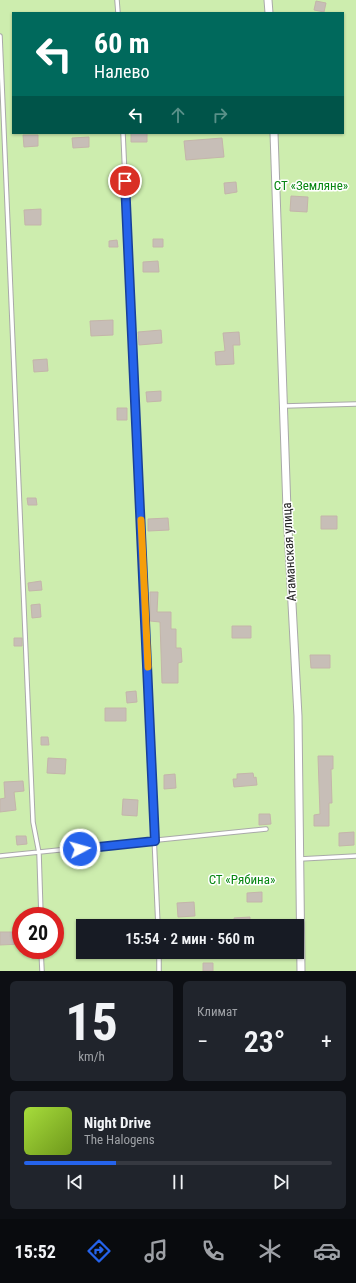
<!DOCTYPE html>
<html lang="ru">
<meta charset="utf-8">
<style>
body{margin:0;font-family:"Roboto Condensed",sans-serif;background:#20242c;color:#f1f3f6;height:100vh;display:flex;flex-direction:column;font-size:15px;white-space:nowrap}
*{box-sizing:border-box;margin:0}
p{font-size:13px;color:#9ea1a6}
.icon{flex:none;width:22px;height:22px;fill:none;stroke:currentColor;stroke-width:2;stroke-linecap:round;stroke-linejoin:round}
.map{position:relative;height:971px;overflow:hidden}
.side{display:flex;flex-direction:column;gap:10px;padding:10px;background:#0d0f14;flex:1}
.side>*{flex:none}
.guide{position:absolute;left:12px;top:12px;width:332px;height:122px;border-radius:0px;box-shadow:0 1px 3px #0004;background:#00695c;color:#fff;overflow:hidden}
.speed{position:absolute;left:12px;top:907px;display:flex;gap:8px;font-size:20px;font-weight:700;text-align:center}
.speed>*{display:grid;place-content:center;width:52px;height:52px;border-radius:50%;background:#171b24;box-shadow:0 1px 3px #0004;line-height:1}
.speed .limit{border:6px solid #d22;background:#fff;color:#111}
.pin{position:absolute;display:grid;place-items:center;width:34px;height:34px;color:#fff;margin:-17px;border:2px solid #fff;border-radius:50%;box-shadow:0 1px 4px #0007}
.me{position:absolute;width:44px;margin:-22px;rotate:84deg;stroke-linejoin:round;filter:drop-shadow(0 0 3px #0008)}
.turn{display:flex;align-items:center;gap:14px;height:84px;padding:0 16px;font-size:18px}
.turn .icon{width:52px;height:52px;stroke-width:2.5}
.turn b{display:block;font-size:28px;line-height:34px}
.lanes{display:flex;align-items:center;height:38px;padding:0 16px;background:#0003;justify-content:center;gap:20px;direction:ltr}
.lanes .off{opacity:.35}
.big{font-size:30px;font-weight:600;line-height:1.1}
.side .widget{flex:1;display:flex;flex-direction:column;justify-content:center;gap:6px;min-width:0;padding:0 14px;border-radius:6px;background:#20242c}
.side .dial{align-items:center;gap:0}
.dial b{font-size:52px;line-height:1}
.song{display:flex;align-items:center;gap:12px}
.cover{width:48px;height:48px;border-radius:6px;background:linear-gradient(135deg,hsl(80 70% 55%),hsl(80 70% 35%))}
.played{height:4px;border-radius:2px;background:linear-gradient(90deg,#2563eb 30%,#363941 30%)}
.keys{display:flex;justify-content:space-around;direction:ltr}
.heat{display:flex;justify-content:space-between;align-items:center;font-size:22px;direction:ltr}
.side .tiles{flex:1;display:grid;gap:10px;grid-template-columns:1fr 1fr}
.widget:last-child{grid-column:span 2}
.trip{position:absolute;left:76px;top:919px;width:228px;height:40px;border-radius:0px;background:#171b24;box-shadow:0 1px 3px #0004;font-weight:600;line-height:40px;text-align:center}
.menu{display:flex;height:64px;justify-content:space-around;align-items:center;background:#090b0e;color:#9ea1a6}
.menu .icon{width:28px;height:28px}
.menu .current{color:#2563eb}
.menu b{font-size:18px;color:#f1f3f6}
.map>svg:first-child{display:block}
</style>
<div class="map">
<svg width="356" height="971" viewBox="0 0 356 971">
<rect width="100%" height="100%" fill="#f2efe8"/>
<path fill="#cdedae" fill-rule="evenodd" d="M 0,0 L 356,0 L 356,971 L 0,971 ZM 13,13 L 343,13 L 343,133 L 13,133 ZM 21,916 L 55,916 L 55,950 L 21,950 ZM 83,926 L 297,926 L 297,952 L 83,952 Z"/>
<path fill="#c7beb7" stroke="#c4b5aa" d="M 316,1 L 326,3 L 324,12 L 314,10 Z
M 131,133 L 147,133 L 147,142 L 131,142 Z
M 23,135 L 38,135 L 38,146 L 24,147 Z
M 89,137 L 89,147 L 73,148 L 72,138 Z
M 222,138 L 224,157 L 186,160 L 184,141 Z
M 236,182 L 237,192 L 225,194 L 224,183 Z
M 291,196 L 308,197 L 307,212 L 290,211 Z
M 41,209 L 41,225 L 25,225 L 24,210 Z
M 153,239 L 163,239 L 163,247 L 153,247 Z
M 117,240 L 118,247 L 109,247 L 109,241 Z
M 158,261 L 159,272 L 143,272 L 143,262 Z
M 113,320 L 113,335 L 91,336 L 90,321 Z
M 161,330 L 162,343 L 139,345 L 138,332 Z
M 239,332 L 240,345 L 233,345 L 234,364 L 216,365 L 215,352 L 225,351 L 223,333 Z
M 47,359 L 48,371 L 34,372 L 33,360 Z
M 161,391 L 161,401 L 147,402 L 146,392 Z
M 117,408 L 127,408 L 127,420 L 117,420 Z
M 27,498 L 36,498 L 37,505 L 28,505 Z
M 321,516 L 337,516 L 337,529 L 321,529 Z
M 168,518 L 169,530 L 148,531 L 148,519 Z
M 41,581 L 42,590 L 29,591 L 28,583 Z
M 150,592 L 158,592 L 157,612 L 171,612 L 171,629 L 176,629 L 176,648 L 181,648 L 182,662 L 178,663 L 178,683 L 162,683 L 160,622 L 150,621 Z
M 40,604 L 41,617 L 32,618 L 31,605 Z
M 232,626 L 251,626 L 251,638 L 232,638 Z
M 14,638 L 22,638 L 22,646 L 14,646 Z
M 310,655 L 330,655 L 330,668 L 311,668 Z
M 136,691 L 137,702 L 127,703 L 126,692 Z
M 105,708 L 126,708 L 126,721 L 105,721 Z
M 41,737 L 48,737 L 49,745 L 41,745 Z
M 318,756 L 333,756 L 333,769 L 331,769 L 332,803 L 329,803 L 329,826 L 314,826 L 314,815 L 320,814 Z
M 48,758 L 66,759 L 65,774 L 47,773 Z
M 253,773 L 254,778 L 256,777 L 257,785 L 234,787 L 233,779 L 237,779 L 237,774 Z
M 175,774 L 176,788 L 164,789 L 164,775 Z
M 23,781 L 24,791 L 14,792 L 16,810 L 0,812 L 0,799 L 5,798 L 4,782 Z
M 123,799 L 138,800 L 137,816 L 122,815 Z
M 259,814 L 270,814 L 271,824 L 259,825 Z
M 354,832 L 354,845 L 339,846 L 339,833 Z
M 16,836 L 26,836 L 27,844 L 17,845 Z
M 262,892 L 262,902 L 247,902 L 247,893 Z
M 194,902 L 195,916 L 178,917 L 177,903 Z
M 250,917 L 250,926 L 235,926 L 234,918 Z
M 0,932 L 21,932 L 21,944 L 0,945 Z
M 203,963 L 213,963 L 213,971 L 203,971 Z"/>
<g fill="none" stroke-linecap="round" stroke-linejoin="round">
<g stroke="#a9a9a9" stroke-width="5.5">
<path id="service" d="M 117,0 L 118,13
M 0,36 L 33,822 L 39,853 L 41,916
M 123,133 L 158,926
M 284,406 L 356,404
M 0,856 L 266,829
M 300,859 L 356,856
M 41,950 L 42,971
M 159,952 L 159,971"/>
</g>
<g stroke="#a9a9a9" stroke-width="9">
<path id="minor" d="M 268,0 L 269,13
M 274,133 L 287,510 L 298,716 L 301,971"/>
</g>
<use href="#service" stroke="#fff" stroke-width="3.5"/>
<use href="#minor" stroke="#fff" stroke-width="7"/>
</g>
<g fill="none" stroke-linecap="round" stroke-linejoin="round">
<g stroke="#184099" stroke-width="10">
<path id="route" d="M 80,849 L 155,841 L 125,181"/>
</g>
<use href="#route" stroke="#2563eb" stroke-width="7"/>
<path stroke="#f59e0b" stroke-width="7" d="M 141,520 L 148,667"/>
</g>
<g text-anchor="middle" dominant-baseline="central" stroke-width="3" stroke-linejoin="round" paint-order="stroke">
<g font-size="13" fill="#088712" stroke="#fff">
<text x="311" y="185">СТ «Земляне»</text>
<text x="242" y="879">СТ «Рябина»</text>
</g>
<g font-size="13" fill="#222" stroke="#fff">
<text transform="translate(289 552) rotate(-93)">Атаманская улица</text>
</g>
</g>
</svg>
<div class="speed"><div class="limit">20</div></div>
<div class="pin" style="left:125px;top:181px;background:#d93025"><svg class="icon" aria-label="arrive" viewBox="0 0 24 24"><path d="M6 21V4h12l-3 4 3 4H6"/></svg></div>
<svg class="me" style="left:80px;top:849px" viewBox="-20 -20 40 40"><circle r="17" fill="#2563eb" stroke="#fff" stroke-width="3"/><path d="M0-11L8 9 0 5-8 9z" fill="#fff"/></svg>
<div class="trip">15:54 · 2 мин · 560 m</div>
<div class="guide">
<div class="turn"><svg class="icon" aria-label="left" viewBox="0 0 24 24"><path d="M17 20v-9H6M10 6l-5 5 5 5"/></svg><div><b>60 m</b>Налево</div></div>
<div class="lanes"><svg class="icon" aria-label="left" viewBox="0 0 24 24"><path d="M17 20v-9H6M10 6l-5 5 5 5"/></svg><svg class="icon off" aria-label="ahead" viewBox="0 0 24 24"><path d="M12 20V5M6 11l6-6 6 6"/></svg><svg class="icon off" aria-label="right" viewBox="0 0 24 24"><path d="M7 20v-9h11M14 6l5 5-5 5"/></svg></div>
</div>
</div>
<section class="side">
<div class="tiles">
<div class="widget dial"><b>15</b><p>km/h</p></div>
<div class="widget"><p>Климат</p>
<div class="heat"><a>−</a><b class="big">23°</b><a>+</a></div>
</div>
<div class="widget">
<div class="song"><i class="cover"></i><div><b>Night Drive</b><p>The Halogens</p></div></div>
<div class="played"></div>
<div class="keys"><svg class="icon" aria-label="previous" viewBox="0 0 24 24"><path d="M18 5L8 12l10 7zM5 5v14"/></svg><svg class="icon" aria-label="pause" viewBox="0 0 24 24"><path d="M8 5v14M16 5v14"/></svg><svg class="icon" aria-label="next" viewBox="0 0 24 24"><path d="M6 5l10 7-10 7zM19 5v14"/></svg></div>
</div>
</div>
</section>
<nav class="menu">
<b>15:52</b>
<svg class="icon current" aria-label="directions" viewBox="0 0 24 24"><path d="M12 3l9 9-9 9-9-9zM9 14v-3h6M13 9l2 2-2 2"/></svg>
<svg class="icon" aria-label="music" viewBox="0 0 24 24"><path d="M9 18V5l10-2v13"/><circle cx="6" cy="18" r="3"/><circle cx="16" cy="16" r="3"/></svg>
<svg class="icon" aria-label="phone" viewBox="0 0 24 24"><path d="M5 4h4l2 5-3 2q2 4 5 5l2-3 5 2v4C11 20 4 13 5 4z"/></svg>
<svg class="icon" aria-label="climate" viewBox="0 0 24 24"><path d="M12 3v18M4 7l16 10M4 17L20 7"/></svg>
<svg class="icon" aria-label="car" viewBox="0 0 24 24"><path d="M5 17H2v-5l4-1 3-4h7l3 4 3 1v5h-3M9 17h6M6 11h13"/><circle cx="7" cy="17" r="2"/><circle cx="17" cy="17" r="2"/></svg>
</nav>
